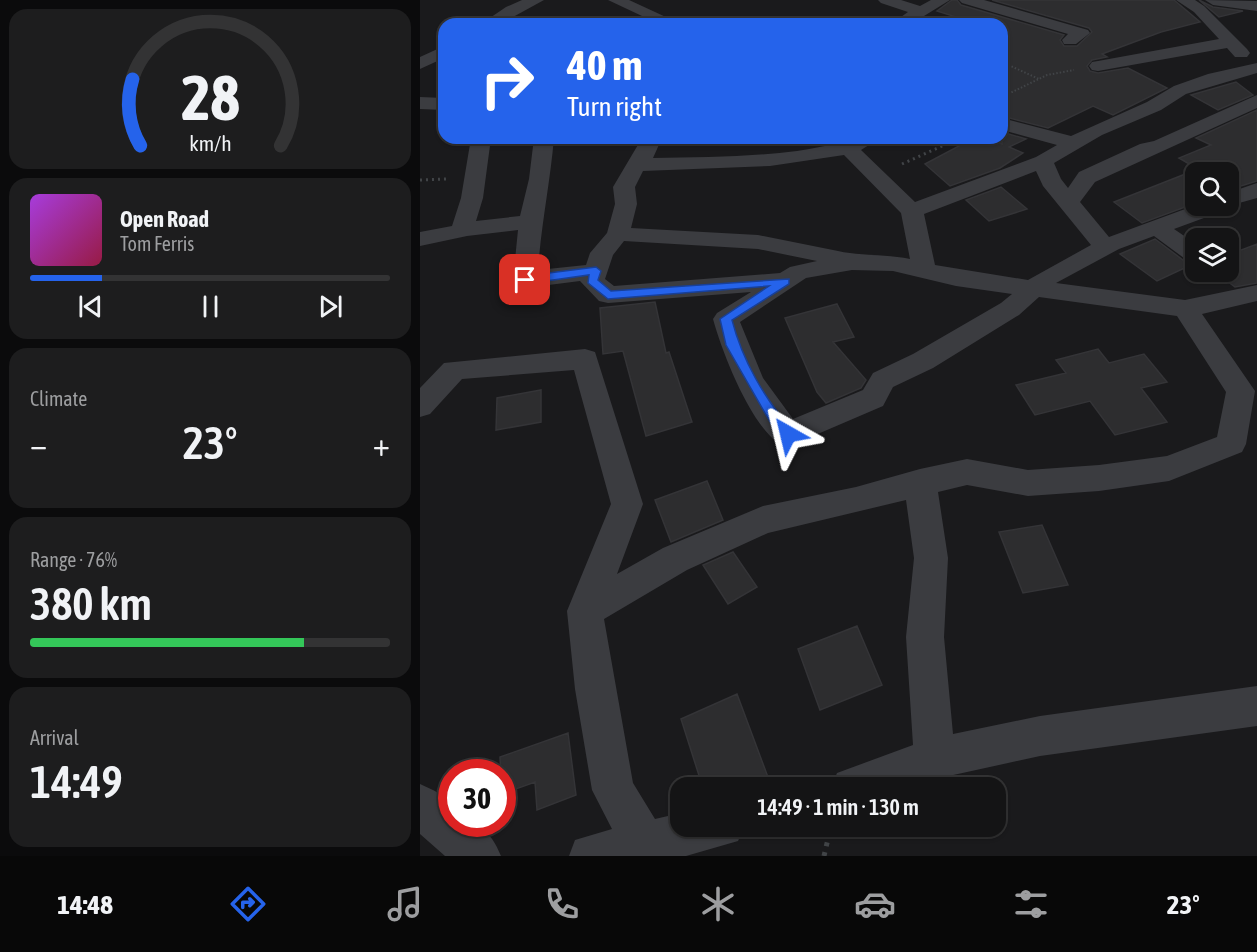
<!DOCTYPE html>
<meta charset="utf-8">
<style>
body{margin:0;font-family:"Asap Condensed",sans-serif;background:#1d1d1e;color:#f1f3f6;height:100vh;display:flex;flex-direction:column;font-size:22px;white-space:nowrap}
*{box-sizing:border-box;margin:0}
p{font-size:20px;color:#9d9ea0}
.icon{flex:none;width:33px;height:33px;fill:none;stroke:currentColor;stroke-width:2;stroke-linecap:round;stroke-linejoin:round}
.map{position:relative;flex:1;overflow:hidden}
.drawer{display:flex;flex-direction:column;gap:9px;padding:9px;background:#0b0b0c;width:420px}
.drawer>*{flex:none}
.banner{position:absolute;left:18px;top:18px;width:570px;height:126px;border-radius:18px;box-shadow:0 2px 4px #0004,0 0 0 2px #333334;background:#2563eb;color:#fff;overflow:hidden}
.controls{position:absolute;left:765px;top:162px;display:grid;gap:12px}
.controls a{display:grid;place-items:center;width:54px;height:54px;border-radius:12px;background:#141415;box-shadow:0 2px 4px #0004,0 0 0 2px #333334;font-size:30px}
.speed{position:absolute;left:18px;top:759px;display:flex;gap:12px;font-size:30px;font-weight:700;text-align:center}
.speed>*{display:grid;place-content:center;width:78px;height:78px;border-radius:50%;background:#141415;box-shadow:0 2px 4px #0004,0 0 0 2px #333334;line-height:1}
.speed .limit{border:9px solid #d22;background:#fff;color:#111}
.pin{position:absolute;display:grid;place-items:center;width:51px;height:51px;color:#fff;margin:-26px;border-radius:12px;box-shadow:0 3px 9px #0006}
.me{position:absolute;width:66px;margin:-33px;rotate:323deg;stroke-linejoin:round;filter:drop-shadow(0 0 4px #0008)}
.turn{display:flex;align-items:center;gap:21px;height:126px;padding:0 30px;font-size:27px}
.turn .icon{width:78px;height:78px;stroke-width:2.5}
.turn b{display:block;font-size:42px;line-height:51px}
.big{font-size:45px;font-weight:600;line-height:1.1}
.drawer .widget{flex:1;display:flex;flex-direction:column;justify-content:center;gap:9px;min-width:0;padding:0 21px;border-radius:18px;background:#1d1d1e}
.drawer .dial{align-items:center;gap:0}
.dial svg{height:156px;overflow:visible;fill:none;stroke:#333334;stroke-width:7;stroke-linecap:round;text-anchor:middle}
.dial text{fill:#f1f3f6;stroke:none}
.song{display:flex;align-items:center;gap:18px}
.cover{width:72px;height:72px;border-radius:9px;background:linear-gradient(135deg,hsl(280 70% 55%),hsl(340 70% 35%))}
.played{height:6px;border-radius:3px;background:linear-gradient(90deg,#2563eb 20%,#333334 20%)}
.keys{display:flex;justify-content:space-around;direction:ltr}
.heat{display:flex;justify-content:space-between;align-items:center;font-size:33px;direction:ltr}
.charge{height:9px;border-radius:4px;background:linear-gradient(90deg,#34c759 76%,#333334 0)}
.trip{position:absolute;left:250px;top:777px;width:336px;height:60px;border-radius:18px;background:#141415;box-shadow:0 2px 4px #0004,0 0 0 2px #333334;font-weight:600;line-height:60px;text-align:center}
.tab-bar{display:flex;height:96px;justify-content:space-around;align-items:center;background:#080808;color:#9d9ea0}
.tab-bar .icon{width:42px;height:42px}
.tab-bar .selected{color:#2563eb}
.tab-bar b{font-size:27px;color:#f1f3f6}
main{display:flex;flex:1;min-height:0}
.map>svg:first-child{display:block}
</style>
<main>
<section class="drawer">
<div class="widget dial"><svg viewBox="0 0 100 80">
<path d="M14 69A42 42 0 1 1 86 69"/>
<path d="M14 69A42 42 0 0 1 10 35" stroke="#2563eb"/>
<text x="50" y="56" font-size="32" font-weight="700">28</text>
<text x="50" y="72" font-size="11">km/h</text>
</svg></div>
<div class="widget">
<div class="song"><i class="cover"></i><div><b>Open Road</b><p>Tom Ferris</p></div></div>
<div class="played"></div>
<div class="keys"><svg class="icon" aria-label="previous" viewBox="0 0 24 24"><path d="M18 5L8 12l10 7zM5 5v14"/></svg><svg class="icon" aria-label="pause" viewBox="0 0 24 24"><path d="M8 5v14M16 5v14"/></svg><svg class="icon" aria-label="next" viewBox="0 0 24 24"><path d="M6 5l10 7-10 7zM19 5v14"/></svg></div>
</div>
<div class="widget"><p>Climate</p>
<div class="heat"><a>−</a><b class="big">23°</b><a>+</a></div>
</div>
<div class="widget"><p>Range · 76%</p><b class="big">380 km</b><div class="charge"></div></div>
<div class="widget"><p>Arrival</p><b class="big">14:49</b></div>
</section>
<div class="map">
<svg width="837" height="856" viewBox="0 0 837 856">
<rect width="100%" height="100%" fill="#1a1a1c"/>
<path fill="#2d2d2f" stroke="#343437" stroke-width="1.5" d="M 532,0 L 537,0 L 541,5 L 644,35 L 640,40 L 644,46 L 657,46 L 672,32 L 669,28 L 572,0 L 754,0 L 780,22 L 741,32 L 682,54 L 687,57 L 672,60 L 667,66 L 670,71 L 678,73 L 708,68 L 747,88 L 693,115 L 673,106 L 628,128 L 582,116 L 582,24 L 558,24 L 517,11 Z
M 779,0 L 793,7 L 823,11 L 799,17 Z
M 816,82 L 833,95 L 798,110 L 771,95 Z
M 837,110 L 837,181 L 808,190 L 808,172 L 776,172 L 776,203 L 722,223 L 694,202 L 778,169 L 759,158 L 791,145 L 776,138 Z
M 582,132 L 606,139 L 589,147 L 603,153 L 580,168 L 530,186 L 505,164 L 554,138 L 568,138 L 582,144 Z
M 581,187 L 607,209 L 569,221 L 546,200 Z
M 735,239 L 767,263 L 773,264 L 737,281 L 700,254 Z
M 837,244 L 837,283 L 815,287 L 795,272 L 808,272 L 808,255 Z
M 235,302 L 246,353 L 249,352 L 272,422 L 226,436 L 203,351 L 183,354 L 180,308 Z
M 417,304 L 434,337 L 413,342 L 446,380 L 441,388 L 406,403 L 397,392 L 365,318 Z
M 678,349 L 689,363 L 724,354 L 747,382 L 721,388 L 747,422 L 695,435 L 670,401 L 615,415 L 596,385 L 646,373 L 636,360 Z
M 121,390 L 121,422 L 76,430 L 77,398 Z
M 287,481 L 303,520 L 251,542 L 235,500 Z
M 622,525 L 648,585 L 603,593 L 579,532 Z
M 313,552 L 337,587 L 308,604 L 283,565 Z
M 437,626 L 462,685 L 400,710 L 378,649 Z
M 317,694 L 352,788 L 283,788 L 261,719 Z
M 148,733 L 156,795 L 117,810 L 115,782 L 82,794 L 80,757 Z"/>
<g fill="none" stroke-linecap="round" stroke-linejoin="round">
<path stroke="#414447" stroke-width="2" stroke-dasharray="1.5 2" stroke-linecap="butt" d="M 582,62 L 619,79
M 582,97 L 627,75 L 654,70"/>
<path stroke="#414447" stroke-width="3" stroke-dasharray="2 4" stroke-linecap="butt" d="M 482,164 L 540,138
M 0,180 L 27,179"/>
<path stroke="#414447" stroke-width="5" stroke-dasharray="4 6" stroke-linecap="butt" d="M 404,856 L 411,826"/>
<path fill="#3b3c40" fill-rule="evenodd" d="M 102,0 L 124,0 L 80,24 L 61,24 L 86,7 Z
M 188,0 L 209,0 L 261,24 L 239,24 Z
M 458,0 L 481,0 L 500,6 L 511,0 L 530,0 L 491,24 L 471,24 L 488,12 L 461,3 Z
M 539,0 L 564,0 L 668,30 L 670,33 L 656,44 L 644,44 L 642,40 L 648,34 L 542,3 Z
M 756,0 L 775,0 L 784,6 L 827,49 L 830,53 L 827,57 L 815,57 L 807,48 L 678,71 L 672,70 L 669,66 L 672,62 L 678,61 L 799,39 L 774,12 Z
M 785,0 L 837,1 L 837,11 L 793,5 Z
M 24,46 L 24,58 L 0,69 L 0,57 Z
M 837,63 L 837,73 L 766,94 L 741,110 L 682,135 L 634,163 L 641,179 L 648,188 L 659,172 L 720,144 L 734,141 L 837,95 L 837,108 L 675,182 L 660,202 L 689,237 L 776,205 L 808,206 L 808,193 L 837,183 L 837,198 L 805,207 L 803,211 L 754,229 L 776,244 L 776,263 L 768,261 L 734,236 L 699,249 L 636,283 L 765,300 L 837,285 L 837,301 L 782,314 L 835,391 L 826,444 L 822,452 L 749,481 L 679,491 L 608,496 L 547,485 L 518,492 L 528,558 L 524,637 L 533,734 L 620,716 L 837,686 L 837,726 L 620,756 L 515,779 L 491,788 L 411,788 L 417,773 L 493,745 L 486,637 L 494,558 L 486,500 L 348,533 L 267,570 L 184,619 L 213,783 L 235,819 L 261,813 L 261,826 L 325,826 L 318,841 L 266,856 L 149,856 L 155,840 L 192,829 L 172,790 L 155,689 L 147,611 L 191,504 L 154,370 L 42,379 L 10,414 L 0,417 L 0,388 L 24,363 L 165,349 L 175,352 L 223,504 L 197,574 L 243,548 L 343,506 L 436,487 L 500,469 L 547,459 L 608,470 L 679,465 L 747,456 L 797,437 L 806,392 L 757,316 L 619,297 L 599,315 L 513,368 L 473,387 L 463,406 L 379,442 C 371,445 364,447 357,442 C 329,421 302,352 293,319 L 297,313 L 331,292 L 188,303 L 179,301 L 160,281 L 105,288 L 96,286 L 93,280 L 98,230 L 47,236 L 0,246 L 0,232 L 32,226 L 41,198 L 51,138 L 71,138 L 63,198 L 56,221 L 100,216 L 109,179 L 114,138 L 134,138 C 130,183 121,226 118,270 L 166,265 L 170,253 L 187,233 L 195,204 L 193,187 L 222,138 L 242,138 L 233,158 C 281,157 329,157 377,151 C 406,147 432,138 460,138 L 441,150 L 495,202 L 616,157 L 637,145 L 582,130 L 582,118 L 651,136 L 727,102 L 754,86 L 788,74 ZM 424,155 L 481,213 L 490,259 C 466,254 440,256 418,251 L 338,235 L 211,228 L 217,204 L 215,187 L 223,171 L 350,166 ZM 616,171 L 623,186 L 671,245 L 608,280 L 515,265 L 504,214 ZM 204,241 L 338,249 L 397,261 L 370,267 L 360,273 L 194,286 L 185,279 L 193,255 ZM 432,270 L 473,271 L 536,286 L 592,294 L 581,303 L 493,354 L 453,373 L 443,390 L 373,419 L 343,378 L 320,322 L 386,278 Z
M 0,97 L 24,98 L 24,110 L 0,109 Z
M 0,784 L 15,791 L 32,804 L 32,824 C 59,824 70,829 81,856 L 25,856 L 0,834 Z"/>
</g>
<path fill="#2563eb" stroke="#184099" stroke-width="1.5" d="M 176,267 L 181,271 L 178,280 L 191,291 L 369,279 L 369,284 L 312,320 C 322,359 345,401 373,430 L 373,438 L 363,438 L 353,427 L 306,345 L 300,319 L 349,286 L 188,299 L 168,283 L 169,275 L 105,284 L 100,280 L 105,276 Z"/>
</svg>
<div class="controls">
<a><svg class="icon" aria-label="search" viewBox="0 0 24 24"><circle cx="10" cy="10" r="6"/><path d="M15 15l6 6"/></svg></a>
<a><svg class="icon" aria-label="layers" viewBox="0 0 24 24"><path d="M12 4l9 5-9 5-9-5zM3 14l9 5 9-5"/></svg></a>
</div>
<div class="speed"><div class="limit">30</div></div>
<div class="pin" style="left:105px;top:280px;background:#d93025"><svg class="icon" aria-label="arrive" viewBox="0 0 24 24"><path d="M6 21V4h12l-3 4 3 4H6"/></svg></div>
<svg class="me" style="left:368px;top:434px" viewBox="-20 -20 40 40"><path d="M0-17L14 15 0 8-14 15z" fill="#2563eb" stroke="#fff" stroke-width="4"/></svg>
<div class="trip">14:49 · 1 min · 130 m</div>
<div class="banner">
<div class="turn"><svg class="icon" aria-label="right" viewBox="0 0 24 24"><path d="M7 20v-9h11M14 6l5 5-5 5"/></svg><div><b>40 m</b>Turn right</div></div>
</div>
</div>
</main>
<nav class="tab-bar">
<b>14:48</b>
<svg class="icon selected" aria-label="directions" viewBox="0 0 24 24"><path d="M12 3l9 9-9 9-9-9zM9 14v-3h6M13 9l2 2-2 2"/></svg>
<svg class="icon" aria-label="music" viewBox="0 0 24 24"><path d="M9 18V5l10-2v13"/><circle cx="6" cy="18" r="3"/><circle cx="16" cy="16" r="3"/></svg>
<svg class="icon" aria-label="phone" viewBox="0 0 24 24"><path d="M5 4h4l2 5-3 2q2 4 5 5l2-3 5 2v4C11 20 4 13 5 4z"/></svg>
<svg class="icon" aria-label="climate" viewBox="0 0 24 24"><path d="M12 3v18M4 7l16 10M4 17L20 7"/></svg>
<svg class="icon" aria-label="car" viewBox="0 0 24 24"><path d="M5 17H2v-5l4-1 3-4h7l3 4 3 1v5h-3M9 17h6M6 11h13"/><circle cx="7" cy="17" r="2"/><circle cx="17" cy="17" r="2"/></svg>
<svg class="icon" aria-label="filters" viewBox="0 0 24 24"><path d="M4 7h16M4 17h16"/><circle cx="9" cy="7" r="2"/><circle cx="15" cy="17" r="2"/></svg>
<b>23°</b>
</nav>
